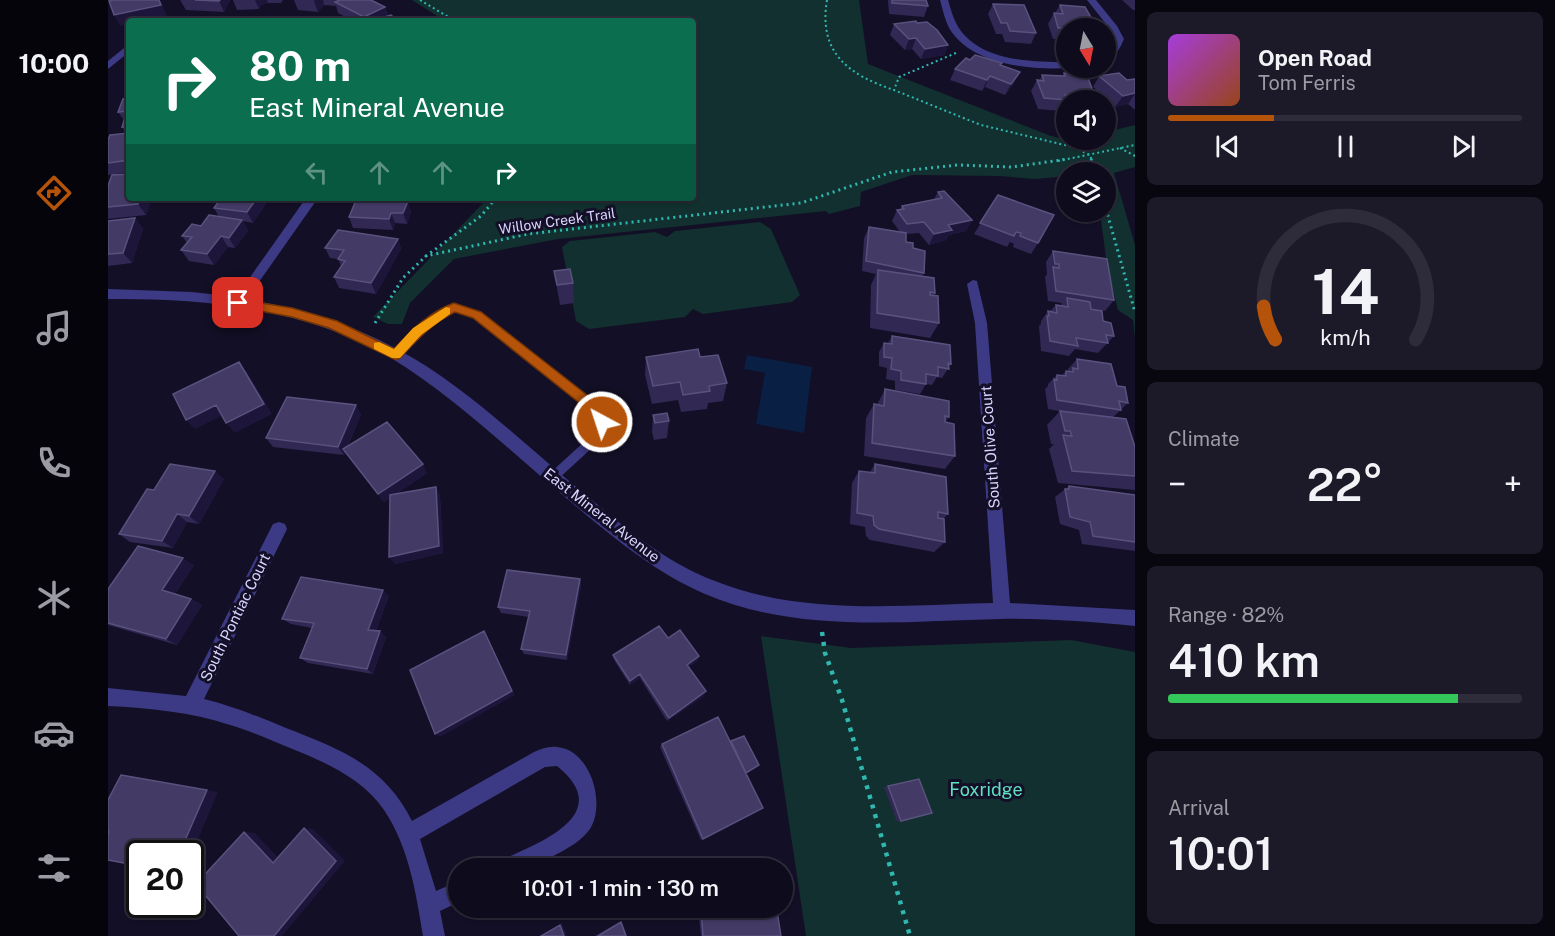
<!DOCTYPE html>
<meta charset="utf-8">
<style>
body{margin:0;font-family:"Public Sans",sans-serif;background:#1c1929;color:#f1f3f6;height:100vh;display:flex;flex-direction:column;font-size:22px;white-space:nowrap}
*{box-sizing:border-box;margin:0}
p{font-size:20px;color:#9b9ba3}
.icon{flex:none;width:33px;height:33px;fill:none;stroke:currentColor;stroke-width:2;stroke-linecap:round;stroke-linejoin:round}
.map{position:relative;flex:1;overflow:hidden}
.sheet{display:flex;flex-direction:column;gap:12px;padding:12px;background:#08060f;width:420px}
.sheet>*{flex:none}
.hud{position:absolute;left:18px;top:18px;width:570px;height:183px;border-radius:6px;box-shadow:0 2px 4px #0004,0 0 0 2px #2e2b3b;background:#0b6e4f;color:#fff;overflow:hidden}
.needle{width:39px;rotate:170deg}
.fabs{position:absolute;left:948px;top:18px;display:grid;gap:12px}
.fabs a{display:grid;place-items:center;width:60px;height:60px;border-radius:50%;background:#0e0b1c;box-shadow:0 2px 4px #0004,0 0 0 2px #2e2b3b;font-size:30px}
.speed{position:absolute;left:18px;top:840px;display:flex;gap:12px;font-size:30px;font-weight:700;text-align:center}
.speed>*{display:grid;place-content:center;width:78px;height:78px;border-radius:50%;background:#0e0b1c;box-shadow:0 2px 4px #0004,0 0 0 2px #2e2b3b;line-height:1}
.speed .limit{border:3px solid #111;border-radius:9px;background:#fff;color:#111}
.pin{position:absolute;display:grid;place-items:center;width:51px;height:51px;color:#fff;margin:-26px;border-radius:12px;box-shadow:0 3px 9px #0006}
.me{position:absolute;width:66px;margin:-33px;rotate:320deg;stroke-linejoin:round;filter:drop-shadow(0 0 4px #0008)}
.turn{display:flex;align-items:center;gap:21px;height:126px;padding:0 24px;font-size:27px}
.turn .icon{width:78px;height:78px;stroke-width:2.5}
.turn b{display:block;font-size:42px;line-height:51px}
.lanes{display:flex;align-items:center;height:57px;padding:0 24px;background:#0003;justify-content:center;gap:30px;direction:ltr}
.lanes .off{opacity:.35}
.big{font-size:45px;font-weight:600;line-height:1.1}
.sheet .card{flex:1;display:flex;flex-direction:column;justify-content:center;gap:9px;min-width:0;padding:0 21px;border-radius:9px;background:#1c1929}
.sheet .dial{align-items:center;gap:0}
.dial svg{height:156px;overflow:visible;fill:none;stroke:#2e2b3b;stroke-width:7;stroke-linecap:round;text-anchor:middle}
.dial text{fill:#f1f3f6;stroke:none}
.song{display:flex;align-items:center;gap:18px}
.cover{width:72px;height:72px;border-radius:9px;background:linear-gradient(135deg,hsl(280 70% 55%),hsl(20 70% 35%))}
.played{height:6px;border-radius:3px;background:linear-gradient(90deg,#b45309 30%,#2e2b3b 30%)}
.keys{display:flex;justify-content:space-around;direction:ltr}
.heat{display:flex;justify-content:space-between;align-items:center;font-size:33px;direction:ltr}
.charge{height:9px;border-radius:4px;background:linear-gradient(90deg,#34c759 82%,#2e2b3b 0)}
.trip{position:absolute;left:340px;top:858px;width:345px;height:60px;border-radius:30px;background:#0e0b1c;box-shadow:0 2px 4px #0004,0 0 0 2px #2e2b3b;font-weight:600;line-height:60px;text-align:center}
main{display:flex;flex:1;min-height:0}
.tabs{display:flex;flex-direction:column;width:108px;justify-content:space-around;align-items:center;background:#06040b;color:#9b9ba3}
.tabs .icon{width:42px;height:42px}
.tabs .selected{color:#b45309}
.tabs b{font-size:27px;color:#f1f3f6}
.map>svg:first-child{display:block}
</style>
<main>
<nav class="tabs">
<b>10:00</b>
<svg class="icon selected" aria-label="directions" viewBox="0 0 24 24"><path d="M12 3l9 9-9 9-9-9zM9 14v-3h6M13 9l2 2-2 2"/></svg>
<svg class="icon" aria-label="music" viewBox="0 0 24 24"><path d="M9 18V5l10-2v13"/><circle cx="6" cy="18" r="3"/><circle cx="16" cy="16" r="3"/></svg>
<svg class="icon" aria-label="phone" viewBox="0 0 24 24"><path d="M5 4h4l2 5-3 2q2 4 5 5l2-3 5 2v4C11 20 4 13 5 4z"/></svg>
<svg class="icon" aria-label="climate" viewBox="0 0 24 24"><path d="M12 3v18M4 7l16 10M4 17L20 7"/></svg>
<svg class="icon" aria-label="car" viewBox="0 0 24 24"><path d="M5 17H2v-5l4-1 3-4h7l3 4 3 1v5h-3M9 17h6M6 11h13"/><circle cx="7" cy="17" r="2"/><circle cx="17" cy="17" r="2"/></svg>
<svg class="icon" aria-label="filters" viewBox="0 0 24 24"><path d="M4 7h16M4 17h16"/><circle cx="9" cy="7" r="2"/><circle cx="15" cy="17" r="2"/></svg>
</nav>
<div class="map">
<svg width="1027" height="936" viewBox="0 0 1027 936">
<rect width="100%" height="100%" fill="#130f26"/>
<path fill="#12302f" d="M 304,0 L 751,0 L 760,64 L 943,136 L 961,140 L 998,140 L 998,132 L 1027,125 L 1027,167 L 1006,173 L 1027,245 L 1027,338 L 1025,320 L 1010,310 L 999,266 L 992,212 L 998,212 L 998,172 L 958,172 L 949,177 L 927,179 L 891,176 L 804,175 L 753,192 L 752,206 L 721,214 L 718,211 L 450,239 L 346,259 L 302,303 L 294,324 L 280,324 L 265,317 L 380,198 L 585,198 L 585,21 L 337,21 Z
M 652,222 L 663,229 L 692,295 L 684,302 L 595,314 L 585,309 L 577,317 L 481,329 L 468,321 L 454,247 L 462,241 L 547,232 L 559,237 L 567,231 Z
M 653,636 L 743,648 L 963,640 L 1027,652 L 1027,936 L 698,936 Z"/>
<path fill="#0a1f44" d="M 639,355 L 704,367 L 696,433 L 648,424 L 657,373 L 636,369 Z"/>
<g fill="none" stroke-linecap="round" stroke-linejoin="round">
<path stroke="#2fb8b0" stroke-width="2" stroke-dasharray="2 3" stroke-linecap="butt" d="M 312,0 L 347,21
M 719,0 C 710,53 741,75 786,90
M 848,53 L 791,77 L 786,90 L 873,125 L 965,147 L 982,155 L 984,161
M 1012,148 L 1027,156
M 950,161 L 1027,145"/>
<path stroke="#2fb8b0" stroke-width="3" stroke-dasharray="2 4" stroke-linecap="butt" d="M 983,159 L 987,172
M 388,198 L 373,216 L 318,256 L 420,234 L 693,203 L 784,172 L 850,165 L 904,167 L 960,159
M 998,209 L 1027,312
M 267,323 L 295,278 L 318,256"/>
<path stroke="#2fb8b0" stroke-width="4.5" stroke-dasharray="4 6" stroke-linecap="butt" d="M 714,632 L 717,653 L 734,700 L 802,936"/>
<path fill="#3d3a85" fill-rule="evenodd" d="M 346,304 L 372,313 L 492,407 L 499,422 L 497,436 L 449,480 L 445,482 L 441,480 L 440,477 L 441,474 L 488,431 L 489,422 L 484,413 L 366,317 L 347,311 L 318,330 L 291,358 L 285,358 L 283,355 L 285,352 C 302,334 321,313 346,304 Z"/>
<path fill="#3d3a85" fill-rule="evenodd" d="M 832,0 L 840,0 C 843,10 846,22 853,31 C 876,61 923,62 958,62 L 959,68 C 922,70 866,65 843,31 C 837,22 835,10 832,0 Z
M 979,0 L 988,0 L 1009,26 L 1016,39 C 1012,48 1008,57 998,60 L 998,53 L 1002,50 L 1006,39 L 1002,29 Z
M 21,44 L 21,52 L 0,69 L 0,61 Z
M 198,198 L 210,198 L 139,299 C 192,309 242,324 289,349 C 357,385 413,442 472,490 C 514,525 556,562 607,581 C 695,616 792,605 885,603 L 867,323 L 859,284 L 865,280 L 869,281 L 879,323 L 902,603 L 1027,610 L 1027,626 C 982,622 937,618 892,619 C 793,621 691,634 597,594 C 537,568 487,522 437,480 C 387,437 339,392 283,358 C 198,308 96,298 0,299 L 0,289 L 84,292 L 128,297 Z
M 171,522 L 177,524 L 179,529 L 96,699 C 125,706 151,717 178,728 C 232,749 277,766 304,821 L 426,752 C 433,749 441,746 449,747 C 483,750 498,804 482,829 C 474,840 461,848 449,854 C 427,866 413,871 388,868 L 391,861 C 428,844 510,815 449,766 L 437,767 L 312,839 L 328,891 L 351,881 L 351,902 L 332,911 L 337,936 L 315,936 C 308,893 301,847 276,810 C 254,778 217,762 182,748 C 162,740 143,731 122,725 C 83,712 41,708 0,706 L 0,688 L 78,696 L 165,524 Z"/>
</g>
<path fill="#312854" d="M 72,0 L 122,0 L 116,12 L 78,10 Z
M 125,0 L 175,0 L 173,3 L 160,3 L 153,5 L 151,9 L 129,10 Z
M 186,0 L 263,0 L 277,7 L 280,16 L 289,21 L 246,21 L 230,13 L 228,6 L 216,5 L 210,12 L 190,10 Z
M 780,0 L 818,0 L 820,6 L 816,17 L 781,14 Z
M 1014,0 L 1027,0 L 1027,10 L 1025,10 Z
M 885,4 L 928,33 L 923,44 L 897,42 L 894,34 L 888,34 L 880,14 Z
M 952,5 L 985,21 L 983,23 L 958,28 L 958,39 L 945,39 L 940,24 L 946,13 L 947,13 Z
M 809,23 L 840,45 L 836,55 L 813,59 L 804,49 L 797,50 L 782,35 L 786,24 Z
M 862,60 L 894,63 L 893,65 L 906,83 L 897,95 L 877,87 L 874,91 L 842,80 L 847,69 Z
M 956,73 L 987,97 L 986,100 L 958,100 L 958,107 L 955,106 L 952,111 L 930,109 L 923,91 L 929,80 L 931,81 L 934,75 L 955,76 Z
M 991,76 L 1019,80 L 1027,79 L 1027,110 L 1020,104 L 1007,107 L 985,87 Z
M 21,98 L 21,172 L 0,175 L 0,140 L 18,133 L 14,127 L 16,120 L 10,112 Z
M 0,186 L 44,198 L 38,215 L 0,219 Z
M 830,192 L 864,220 L 858,231 L 841,235 L 838,240 L 821,245 L 811,233 L 798,234 L 798,242 L 816,273 L 814,276 L 827,293 L 825,296 L 831,323 L 822,338 L 762,328 L 763,285 L 768,274 L 754,271 L 756,238 L 761,227 L 792,232 L 784,221 L 789,210 L 792,209 L 794,206 L 826,199 Z
M 890,195 L 930,243 L 923,254 L 905,247 L 906,244 L 902,242 L 899,247 L 866,234 Z
M 107,198 L 162,198 L 145,223 L 135,221 L 140,231 L 127,248 L 120,247 L 106,265 L 81,261 L 73,250 L 79,243 L 74,236 L 111,217 L 106,208 L 110,203 Z
M 294,198 L 293,201 L 303,212 L 299,224 L 287,223 L 285,230 L 245,228 L 241,217 Z
M 27,218 L 35,229 L 24,263 L 0,266 L 0,221 Z
M 290,239 L 293,249 L 268,294 L 231,288 L 226,277 L 233,266 L 230,259 L 222,258 L 217,248 Z
M 945,251 L 1006,300 L 997,311 L 983,308 L 995,321 L 1006,336 L 990,353 L 967,349 L 961,356 L 933,351 L 931,326 L 933,324 L 933,321 L 940,311 L 942,311 L 948,305 L 953,305 L 954,303 L 940,301 L 937,277 L 939,274 L 938,262 Z
M 446,271 L 465,283 L 466,303 L 452,305 Z
M 784,336 L 843,364 L 834,378 L 829,377 L 824,385 L 818,384 L 812,394 L 787,390 L 787,381 L 778,379 L 779,368 L 771,366 L 771,352 L 776,343 L 780,343 Z
M 538,357 L 592,357 L 619,383 L 615,401 L 600,403 L 599,409 L 573,412 L 570,400 L 544,404 L 537,375 Z
M 969,359 L 1009,386 L 1020,403 L 1004,418 L 1027,447 L 1027,490 L 950,483 L 941,449 L 946,444 L 943,444 L 939,425 L 952,411 L 961,413 L 940,409 L 937,389 L 940,386 L 940,384 L 949,375 L 954,375 L 958,371 L 960,371 L 960,369 Z
M 777,389 L 841,417 L 837,422 L 847,456 L 837,469 L 756,456 L 758,418 L 766,404 L 769,405 Z
M 253,414 L 240,446 L 319,473 L 288,494 L 328,487 L 332,496 L 335,553 L 287,564 L 282,498 L 276,502 L 237,452 L 236,455 L 165,447 L 158,438 Z
M 545,415 L 561,421 L 559,438 L 546,440 L 544,432 Z
M 767,464 L 840,514 L 835,519 L 837,542 L 826,552 L 762,540 L 758,536 L 757,527 L 742,524 L 744,483 L 751,471 L 762,472 Z
M 116,479 L 91,524 L 79,522 L 65,548 L 22,542 L 11,534 L 46,490 Z
M 961,486 L 1027,495 L 1027,551 L 974,544 L 971,530 L 952,524 L 947,497 Z
M 86,565 L 67,594 L 83,599 L 94,605 L 69,645 L 0,625 L 0,589 Z
M 472,579 L 473,586 L 459,660 L 416,654 L 413,649 L 421,617 L 393,613 L 390,607 Z
M 281,596 L 268,631 L 278,637 L 265,674 L 200,663 L 192,658 L 204,628 L 183,624 L 174,619 Z
M 560,638 L 591,656 L 589,661 L 581,667 L 596,696 L 559,721 L 532,678 L 522,685 L 506,660 L 505,655 Z
M 623,741 L 651,765 L 638,774 L 595,839 L 593,840 L 552,747 L 554,744 L 622,742 Z
M 811,779 L 793,821 L 789,822 L 776,787 Z
M 590,908 L 650,908 L 650,910 L 664,909 L 669,911 L 673,936 L 593,936 Z
M 513,921 L 519,936 L 487,936 Z"/>
<path fill="#1d163a" d="M 52,0 L 59,16 L 35,21 L 21,21 L 21,24 L 12,26 L 6,15 Z
M 112,0 L 122,0 L 116,12 L 111,1 Z
M 147,0 L 159,0 L 160,3 L 153,5 L 151,9 Z
M 207,0 L 215,0 L 216,5 L 210,12 L 206,1 Z
M 277,7 L 280,18 L 274,21 L 257,21 L 256,17 Z
M 808,38 L 804,49 L 797,50 L 801,39 Z
M 840,45 L 836,55 L 813,59 L 817,49 Z
M 912,72 L 906,83 L 897,95 L 903,84 Z
M 882,76 L 877,87 L 874,91 L 879,80 Z
M 1027,94 L 1020,104 L 1007,107 L 1015,96 Z
M 32,198 L 44,198 L 38,215 L 30,204 Z
M 149,198 L 162,198 L 145,223 L 139,212 Z
M 286,198 L 294,198 L 289,212 L 285,201 Z
M 300,201 L 303,212 L 299,224 L 295,213 Z
M 283,213 L 287,223 L 285,230 L 281,219 Z
M 27,218 L 35,229 L 24,263 L 15,253 Z
M 134,220 L 140,231 L 127,248 L 121,238 Z
M 864,220 L 858,231 L 841,235 L 838,240 L 821,245 L 826,234 L 840,225 Z
M 113,236 L 120,247 L 106,265 L 99,254 Z
M 290,239 L 293,249 L 268,294 L 263,283 Z
M 131,362 L 139,372 L 164,414 L 127,433 L 118,423 Z
M 108,405 L 117,414 L 87,429 L 78,420 Z
M 248,405 L 253,414 L 236,455 L 230,447 Z
M 315,464 L 319,473 L 276,502 L 270,494 Z
M 107,471 L 116,479 L 91,524 L 81,516 Z
M 328,487 L 332,496 L 335,553 L 287,564 L 281,557 Z
M 69,514 L 79,522 L 65,548 L 54,541 Z
M 75,558 L 86,565 L 65,597 L 54,590 Z
M 472,579 L 473,586 L 459,660 L 458,655 Z
M 275,590 L 281,596 L 267,635 L 260,630 Z
M 83,599 L 94,605 L 69,645 L 58,639 Z
M 272,631 L 278,637 L 265,674 L 259,669 Z
M 376,631 L 407,695 L 332,737 L 327,734 Z
M 591,656 L 589,661 L 577,670 L 579,665 Z
M 532,674 L 532,678 L 522,685 L 522,681 Z
M 598,691 L 596,696 L 559,721 L 561,718 Z
M 99,790 L 110,792 L 82,858 L 82,854 L 71,854 Z
M 196,828 L 205,829 L 237,861 L 174,936 L 166,936 Z
M 136,832 L 147,833 L 175,863 L 165,863 Z
M 454,923 L 459,936 L 456,936 L 452,925 Z"/>
<path fill="#433a66" stroke="#5a527e" stroke-width="1.5" d="M 4,0 L 51,0 L 53,5 L 6,15 L 1,1 Z
M 87,0 L 112,0 L 111,1 Z
M 232,0 L 263,0 L 277,7 L 256,17 L 227,2 Z
M 784,0 L 818,0 L 820,6 L 784,3 Z
M 885,4 L 916,5 L 928,33 L 902,31 L 899,23 L 893,23 Z
M 952,5 L 977,7 L 985,21 L 982,20 L 985,28 L 950,28 L 946,13 L 955,14 Z
M 283,15 L 289,21 L 263,21 Z
M 808,21 L 809,23 L 819,22 L 829,30 L 840,45 L 817,49 L 808,38 L 801,39 L 786,24 Z
M 867,55 L 894,63 L 892,65 L 912,72 L 903,84 L 882,76 L 879,80 L 847,69 L 858,58 L 862,60 Z
M 956,73 L 979,75 L 987,97 L 957,95 L 959,100 L 936,98 L 929,80 L 936,81 L 934,75 L 957,76 Z
M 1011,73 L 1019,80 L 1027,79 L 1027,93 L 1015,96 L 991,76 Z
M 21,98 L 21,126 L 14,127 L 19,111 L 10,112 L 15,99 Z
M 21,133 L 21,160 L 0,163 L 0,140 L 2,135 Z
M 21,174 L 21,198 L 32,198 L 30,204 L 0,207 L 0,186 L 4,175 Z
M 836,191 L 864,220 L 840,225 L 844,230 L 826,234 L 816,222 L 799,224 L 789,210 L 796,209 L 794,206 L 834,198 L 830,192 Z
M 890,195 L 946,215 L 930,243 L 912,236 L 913,233 L 908,232 L 906,236 L 872,223 Z
M 113,198 L 149,198 L 139,212 L 106,208 Z
M 249,198 L 286,198 L 285,201 L 300,201 L 295,213 L 283,213 L 281,219 L 241,217 Z
M 101,215 L 134,220 L 121,238 L 113,236 L 99,254 L 73,250 L 84,237 L 74,236 L 84,224 L 93,226 Z
M 27,218 L 15,253 L 0,254 L 0,221 Z
M 761,227 L 798,233 L 798,242 L 805,243 L 805,248 L 817,251 L 816,273 L 758,261 Z
M 230,230 L 290,239 L 263,283 L 226,277 L 237,261 L 230,259 L 236,250 L 217,248 Z
M 945,251 L 999,259 L 1006,300 L 948,291 L 945,267 L 951,268 L 951,264 L 947,264 Z
M 462,269 L 465,283 L 449,285 L 446,271 Z
M 770,270 L 826,278 L 827,293 L 822,292 L 822,295 L 830,296 L 831,323 L 769,313 Z
M 959,298 L 982,302 L 983,309 L 994,311 L 995,321 L 1003,323 L 1006,336 L 998,335 L 1000,343 L 968,338 L 970,346 L 942,341 L 939,316 L 941,316 L 940,311 L 949,313 L 948,305 L 960,307 Z
M 784,336 L 842,345 L 843,364 L 840,363 L 841,369 L 830,367 L 830,376 L 818,374 L 818,384 L 793,380 L 793,371 L 783,369 L 784,358 L 776,357 L 776,343 L 784,344 Z
M 590,349 L 592,357 L 610,355 L 619,383 L 601,386 L 602,391 L 575,395 L 572,382 L 545,386 L 538,357 Z
M 969,359 L 1003,364 L 1009,386 L 1017,387 L 1020,403 L 1011,401 L 1013,410 L 949,400 L 946,379 L 949,380 L 949,375 L 958,376 L 958,371 L 965,372 L 965,368 L 970,369 Z
M 131,362 L 156,404 L 118,423 L 108,405 L 78,420 L 65,394 Z
M 777,389 L 841,401 L 841,417 L 837,416 L 837,422 L 846,424 L 847,456 L 764,443 L 766,404 L 776,406 Z
M 179,397 L 248,405 L 230,447 L 158,438 Z
M 952,411 L 1018,419 L 1027,447 L 1027,476 L 964,471 L 955,435 L 964,436 L 962,431 L 957,431 Z
M 559,413 L 561,421 L 547,423 L 545,415 Z
M 279,422 L 315,464 L 270,494 L 235,449 Z
M 62,464 L 107,471 L 81,516 L 69,514 L 54,541 L 11,534 L 39,489 L 46,490 Z
M 767,464 L 838,477 L 840,514 L 830,512 L 830,518 L 836,519 L 837,542 L 771,529 L 766,525 L 765,516 L 749,513 L 751,471 L 767,473 Z
M 961,486 L 1027,495 L 1027,542 L 985,536 L 982,522 L 962,517 L 957,489 L 961,489 Z
M 328,487 L 331,546 L 281,557 L 282,495 Z
M 30,546 L 75,558 L 54,590 L 83,599 L 58,639 L 0,623 L 0,589 Z
M 399,570 L 472,579 L 458,655 L 413,649 L 422,611 L 390,607 Z
M 193,577 L 275,590 L 260,630 L 272,631 L 259,669 L 192,658 L 206,623 L 174,619 Z
M 551,626 L 560,638 L 572,630 L 591,656 L 579,665 L 598,691 L 561,718 L 532,674 L 522,681 L 505,655 Z
M 376,631 L 404,691 L 327,734 L 302,670 Z
M 610,717 L 655,808 L 595,839 L 554,744 Z
M 636,736 L 651,765 L 638,773 L 623,741 Z
M 13,775 L 99,790 L 71,854 L 32,854 L 32,866 L 0,860 L 0,834 L 1,832 L 0,831 L 0,800 Z
M 811,779 L 824,813 L 793,821 L 780,786 Z
M 196,828 L 228,861 L 166,936 L 131,936 L 88,884 L 136,832 L 165,863 Z
M 593,908 L 650,908 L 650,912 L 669,911 L 673,936 L 595,936 Z
M 513,922 L 518,936 L 490,936 Z
M 452,925 L 456,936 L 433,936 Z"/>
<path fill="#b45309" stroke="#753606" stroke-width="1.5" d="M 130,299 L 184,308 L 229,321 L 286,349 C 304,330 321,312 346,303 L 373,312 L 493,406 L 501,422 L 499,426 L 490,426 L 484,413 L 365,318 L 347,312 C 324,323 309,340 292,358 L 288,360 L 221,328 L 184,317 L 126,306 L 125,303 Z"/>
<path fill="#f59e0b" d="M 338,307 L 342,308 L 342,314 L 313,335 L 292,358 L 284,358 L 266,349 L 266,343 L 271,342 L 286,349 L 305,328 Z"/>
<g text-anchor="middle" dominant-baseline="central" stroke-width="6" stroke-linejoin="round" paint-order="stroke">
<g font-size="14" fill="#d9d4ff" stroke="#130f26">
<text transform="translate(449 221) rotate(-8)">Willow Creek Trail</text>
</g>
<g font-size="15" fill="#d9d4ff" stroke="#130f26">
<text transform="translate(882 447) rotate(-94)">South Olive Court</text>
<text transform="translate(494 515) rotate(38)">East Mineral Avenue</text>
<text transform="translate(127 617) rotate(-64)">South Pontiac Court</text>
</g>
<g font-size="18" fill="#5fe0c0" stroke="#130f26">
<text x="878" y="789">Foxridge</text>
</g>
</g>
</svg>
<div class="fabs">
<a><svg class="needle" viewBox="-14 -14 28 28"><path d="M0-13l5 13h-10z" fill="#e53935"/><path d="M0 13l5-13h-10z" fill="#9b9ba3"/></svg></a>
<a><svg class="icon" aria-label="sound" viewBox="0 0 24 24"><path d="M4 9h4l5-4v14l-5-4H4zM17 9q2 3 0 6"/></svg></a>
<a><svg class="icon" aria-label="layers" viewBox="0 0 24 24"><path d="M12 4l9 5-9 5-9-5zM3 14l9 5 9-5"/></svg></a>
</div>
<div class="speed"><div class="limit">20</div></div>
<div class="pin" style="left:130px;top:303px;background:#d93025"><svg class="icon" aria-label="arrive" viewBox="0 0 24 24"><path d="M6 21V4h12l-3 4 3 4H6"/></svg></div>
<svg class="me" style="left:494px;top:422px" viewBox="-20 -20 40 40"><circle r="17" fill="#b45309" stroke="#fff" stroke-width="3"/><path d="M0-11L8 9 0 5-8 9z" fill="#fff"/></svg>
<div class="trip">10:01 · 1 min · 130 m</div>
<div class="hud">
<div class="turn"><svg class="icon" aria-label="right" viewBox="0 0 24 24"><path d="M7 20v-9h11M14 6l5 5-5 5"/></svg><div><b>80 m</b>East Mineral Avenue</div></div>
<div class="lanes"><svg class="icon off" aria-label="left" viewBox="0 0 24 24"><path d="M17 20v-9H6M10 6l-5 5 5 5"/></svg><svg class="icon off" aria-label="ahead" viewBox="0 0 24 24"><path d="M12 20V5M6 11l6-6 6 6"/></svg><svg class="icon off" aria-label="ahead" viewBox="0 0 24 24"><path d="M12 20V5M6 11l6-6 6 6"/></svg><svg class="icon" aria-label="right" viewBox="0 0 24 24"><path d="M7 20v-9h11M14 6l5 5-5 5"/></svg></div>
</div>
</div>
<section class="sheet">
<div class="card">
<div class="song"><i class="cover"></i><div><b>Open Road</b><p>Tom Ferris</p></div></div>
<div class="played"></div>
<div class="keys"><svg class="icon" aria-label="previous" viewBox="0 0 24 24"><path d="M18 5L8 12l10 7zM5 5v14"/></svg><svg class="icon" aria-label="pause" viewBox="0 0 24 24"><path d="M8 5v14M16 5v14"/></svg><svg class="icon" aria-label="next" viewBox="0 0 24 24"><path d="M6 5l10 7-10 7zM19 5v14"/></svg></div>
</div>
<div class="card dial"><svg viewBox="0 0 100 80">
<path d="M14 69A42 42 0 1 1 86 69"/>
<path d="M14 69A42 42 0 0 1 8 52" stroke="#b45309"/>
<text x="50" y="56" font-size="32" font-weight="700">14</text>
<text x="50" y="72" font-size="11">km/h</text>
</svg></div>
<div class="card"><p>Climate</p>
<div class="heat"><a>−</a><b class="big">22°</b><a>+</a></div>
</div>
<div class="card"><p>Range · 82%</p><b class="big">410 km</b><div class="charge"></div></div>
<div class="card"><p>Arrival</p><b class="big">10:01</b></div>
</section>
</main>
